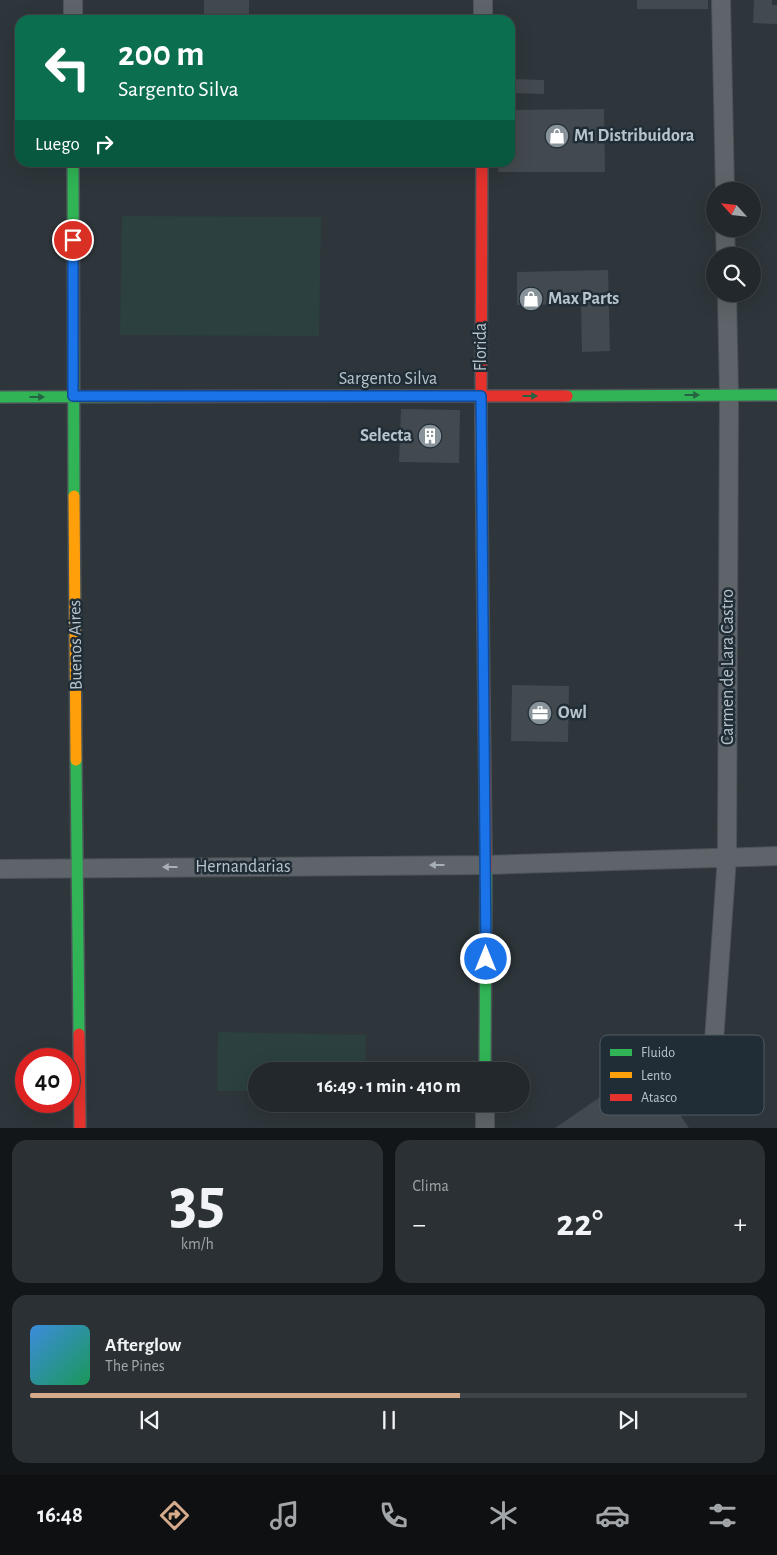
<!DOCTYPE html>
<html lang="es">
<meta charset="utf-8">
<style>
body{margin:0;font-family:"Alegreya Sans",sans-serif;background:#2a3034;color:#f1f3f6;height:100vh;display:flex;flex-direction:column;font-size:19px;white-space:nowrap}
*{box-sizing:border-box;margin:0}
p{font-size:16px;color:#a2a6a9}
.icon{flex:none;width:28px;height:28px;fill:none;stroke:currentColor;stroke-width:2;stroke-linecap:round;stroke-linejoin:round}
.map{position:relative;height:1128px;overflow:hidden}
.drawer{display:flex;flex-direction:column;gap:12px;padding:12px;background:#131618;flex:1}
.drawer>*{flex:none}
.top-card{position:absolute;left:15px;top:15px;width:500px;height:152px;border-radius:15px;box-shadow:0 5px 20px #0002,0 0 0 1px #3f4448;background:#0b6e4f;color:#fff;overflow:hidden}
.needle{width:32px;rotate:297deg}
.buttons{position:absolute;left:706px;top:182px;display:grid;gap:10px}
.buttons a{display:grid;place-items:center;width:55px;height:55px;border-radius:50%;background:#22282c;box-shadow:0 5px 20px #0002,0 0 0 1px #3f4448;font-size:25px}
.speed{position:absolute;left:15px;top:1048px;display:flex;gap:10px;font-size:25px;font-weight:700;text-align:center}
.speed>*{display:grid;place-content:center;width:65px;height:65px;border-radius:50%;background:#22282c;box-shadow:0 5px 20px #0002,0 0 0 1px #3f4448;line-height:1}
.speed .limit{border:8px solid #d22;background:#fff;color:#111}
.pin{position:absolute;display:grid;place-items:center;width:42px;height:42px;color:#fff;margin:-21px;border:2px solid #fff;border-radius:50%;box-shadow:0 1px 5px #0007}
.me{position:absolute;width:55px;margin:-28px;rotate:0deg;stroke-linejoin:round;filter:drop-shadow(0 0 4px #0008)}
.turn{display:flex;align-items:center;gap:18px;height:105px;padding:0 20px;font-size:22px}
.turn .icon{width:65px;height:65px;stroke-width:2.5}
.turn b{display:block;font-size:35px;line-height:42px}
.then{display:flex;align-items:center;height:48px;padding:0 20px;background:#0003;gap:10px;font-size:19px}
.big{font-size:38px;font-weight:700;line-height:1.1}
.drawer .widget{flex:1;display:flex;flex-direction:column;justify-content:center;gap:8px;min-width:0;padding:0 18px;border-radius:15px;background:#2a3034}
.drawer .dial{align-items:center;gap:0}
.dial b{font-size:65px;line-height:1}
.song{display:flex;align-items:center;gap:15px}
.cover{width:60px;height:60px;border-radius:8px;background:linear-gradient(135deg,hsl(210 70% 55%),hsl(150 70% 35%))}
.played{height:5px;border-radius:2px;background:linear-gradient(90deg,#d6ab8b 60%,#3f4448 60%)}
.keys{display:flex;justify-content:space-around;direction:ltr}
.heat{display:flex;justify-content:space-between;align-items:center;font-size:28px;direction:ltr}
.drawer .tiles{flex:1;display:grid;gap:12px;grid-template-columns:1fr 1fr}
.widget:last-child{grid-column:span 2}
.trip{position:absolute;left:248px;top:1062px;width:282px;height:50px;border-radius:25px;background:#22282c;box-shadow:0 5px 20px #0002,0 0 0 1px #3f4448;font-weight:700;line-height:50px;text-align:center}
.menu{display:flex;height:80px;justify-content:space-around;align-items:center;background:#0e1012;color:#a2a6a9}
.menu .icon{width:35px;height:35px}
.menu .current{color:#d6ab8b}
.menu b{font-size:22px;color:#f1f3f6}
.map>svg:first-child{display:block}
</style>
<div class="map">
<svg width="777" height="1128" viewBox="0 0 777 1128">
<rect width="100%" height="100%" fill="#2e363b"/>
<path fill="#2b403f" d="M 122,216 L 321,217 L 319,336 L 120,335 Z
M 218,1032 L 366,1035 L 365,1071 L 256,1071 L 256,1091 L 217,1091 Z"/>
<path fill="#434a4f" d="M 204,0 L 249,0 L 249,16 L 204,15 Z
M 637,0 L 708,0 L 708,9 L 637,9 Z
M 754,0 L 772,0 L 772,5 L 777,5 L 777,24 L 753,23 Z
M 510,79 L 544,80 L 544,94 L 510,93 Z
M 604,109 L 605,172 L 498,172 L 499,162 L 510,162 L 510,110 Z
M 608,270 L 610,351 L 582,352 L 581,304 L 517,305 L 517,272 Z
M 401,409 L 460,410 L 459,463 L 399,462 Z
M 512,685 L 569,686 L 568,742 L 511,741 Z
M 647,1065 L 689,1128 L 555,1128 Z"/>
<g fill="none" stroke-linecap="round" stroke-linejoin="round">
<g stroke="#4b5358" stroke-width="20">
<path id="street" d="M 721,0 L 725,191
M 73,20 L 73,0
M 483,20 L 483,0
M 725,229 L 726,256
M 0,869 L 486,865 L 777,856
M 714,1041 L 727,857 L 729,395 L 727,294
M 485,1128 L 485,1104"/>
</g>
<g stroke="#4b5358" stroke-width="14">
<path id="fast" d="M 73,162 L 74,496
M 567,396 L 777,395
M 0,397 L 371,396
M 76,760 L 79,1034
M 485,1071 L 486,871"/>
</g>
<g stroke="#4b5358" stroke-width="14">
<path id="slow" d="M 481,422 L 483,619
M 74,496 L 76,760"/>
</g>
<g stroke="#4b5358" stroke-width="14">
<path id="jam" d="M 371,396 L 567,396
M 481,422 L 482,162
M 483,619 L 486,871
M 79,1034 L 80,1128"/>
</g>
<use href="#street" stroke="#5e6469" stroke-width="18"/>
<use href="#fast" stroke="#30b455" stroke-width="11"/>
<use href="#slow" stroke="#ff9f0a" stroke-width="11"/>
<use href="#jam" stroke="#e5322d" stroke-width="11"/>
</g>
<defs><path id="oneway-solid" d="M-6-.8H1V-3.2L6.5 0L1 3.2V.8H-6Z" transform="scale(1.25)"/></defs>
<g fill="#266342">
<use href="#oneway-solid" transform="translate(692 395)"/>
<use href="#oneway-solid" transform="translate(530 396)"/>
<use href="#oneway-solid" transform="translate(37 397)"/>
</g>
<g fill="#a7b0b7">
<use href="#oneway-solid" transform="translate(437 865) rotate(180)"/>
<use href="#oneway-solid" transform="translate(170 867) rotate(180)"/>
</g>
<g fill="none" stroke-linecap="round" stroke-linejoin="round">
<g stroke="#114b97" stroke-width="12">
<path id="route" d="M 73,240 L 73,396 L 481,396 L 486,959"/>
</g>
<use href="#route" stroke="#1a73e8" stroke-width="9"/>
</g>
<defs>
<g id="shop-disc" transform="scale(1.25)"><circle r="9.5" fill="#889299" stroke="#202d36"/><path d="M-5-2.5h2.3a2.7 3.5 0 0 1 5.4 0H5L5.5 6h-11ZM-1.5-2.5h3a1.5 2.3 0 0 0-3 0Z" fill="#fff"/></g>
<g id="building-disc" transform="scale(1.25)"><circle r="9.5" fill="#889299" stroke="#202d36"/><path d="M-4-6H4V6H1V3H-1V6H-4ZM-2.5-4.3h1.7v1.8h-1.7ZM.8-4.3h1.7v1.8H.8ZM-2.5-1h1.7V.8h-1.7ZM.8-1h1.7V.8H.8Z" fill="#fff"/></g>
<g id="office-disc" transform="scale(1.25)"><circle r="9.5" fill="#889299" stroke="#202d36"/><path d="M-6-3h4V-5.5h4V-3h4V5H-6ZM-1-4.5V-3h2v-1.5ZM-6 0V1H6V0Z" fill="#fff"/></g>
</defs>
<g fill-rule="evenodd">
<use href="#shop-disc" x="557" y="136"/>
<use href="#shop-disc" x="531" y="299"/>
<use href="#building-disc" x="430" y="436"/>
<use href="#office-disc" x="540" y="713"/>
</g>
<g text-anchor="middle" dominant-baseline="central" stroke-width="5" stroke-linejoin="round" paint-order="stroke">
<g font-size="18" font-weight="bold" fill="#b9c3cb" stroke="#202d36" text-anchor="start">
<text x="574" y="136">M1 Distribuidora</text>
<text x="548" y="299">Max Parts</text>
<text x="412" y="436" text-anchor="end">Selecta</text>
<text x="558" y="713">Owl</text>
</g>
<g font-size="18" fill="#b9c3cb" stroke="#202d36">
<text transform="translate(481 347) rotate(-90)">Florida</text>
<text x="388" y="379">Sargento Silva</text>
<text transform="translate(76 645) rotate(-91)">Buenos Aires</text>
<text transform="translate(728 667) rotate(-90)">Carmen de Lara Castro</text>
<text x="243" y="867">Hernandarias</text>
</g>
</g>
<rect x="600" y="1035" width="164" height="80" rx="8" fill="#202d36" stroke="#4e5a63" stroke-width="1"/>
<rect x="610" y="1049" width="22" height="7" fill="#30b455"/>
<rect x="610" y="1072" width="22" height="6" fill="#ff9f0a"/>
<rect x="610" y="1094" width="22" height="7" fill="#e5322d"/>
<g font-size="14" fill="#b9c3cb">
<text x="641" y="1057">Fluido</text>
<text x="641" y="1080">Lento</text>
<text x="641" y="1102">Atasco</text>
</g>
</svg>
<div class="buttons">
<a><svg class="needle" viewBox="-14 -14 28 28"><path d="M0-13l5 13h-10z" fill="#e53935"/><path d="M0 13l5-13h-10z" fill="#a2a6a9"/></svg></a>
<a><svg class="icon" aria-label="search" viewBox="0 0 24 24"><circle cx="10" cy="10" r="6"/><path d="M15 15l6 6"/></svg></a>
</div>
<div class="speed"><div class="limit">40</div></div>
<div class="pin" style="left:73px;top:240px;background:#d93025"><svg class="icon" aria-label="arrive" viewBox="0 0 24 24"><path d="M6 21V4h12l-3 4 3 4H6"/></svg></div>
<svg class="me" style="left:486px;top:959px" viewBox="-20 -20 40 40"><circle r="17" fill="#1a73e8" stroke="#fff" stroke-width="3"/><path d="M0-11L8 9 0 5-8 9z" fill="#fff"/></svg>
<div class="trip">16:49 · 1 min · 410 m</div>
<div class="top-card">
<div class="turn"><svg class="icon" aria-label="left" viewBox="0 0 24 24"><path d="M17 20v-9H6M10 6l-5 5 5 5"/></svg><div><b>200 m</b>Sargento Silva</div></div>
<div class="then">Luego<svg class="icon" aria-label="right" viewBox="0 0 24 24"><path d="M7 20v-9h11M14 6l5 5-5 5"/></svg></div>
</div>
</div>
<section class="drawer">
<div class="tiles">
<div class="widget dial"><b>35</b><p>km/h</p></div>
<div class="widget"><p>Clima</p>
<div class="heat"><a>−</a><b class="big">22°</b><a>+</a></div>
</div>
<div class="widget">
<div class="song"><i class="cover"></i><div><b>Afterglow</b><p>The Pines</p></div></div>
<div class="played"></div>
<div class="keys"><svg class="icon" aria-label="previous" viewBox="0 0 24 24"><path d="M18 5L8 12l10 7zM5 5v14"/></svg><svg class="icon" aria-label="pause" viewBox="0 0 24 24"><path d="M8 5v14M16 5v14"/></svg><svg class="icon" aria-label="next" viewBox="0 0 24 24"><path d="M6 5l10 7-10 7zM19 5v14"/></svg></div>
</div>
</div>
</section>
<nav class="menu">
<b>16:48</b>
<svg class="icon current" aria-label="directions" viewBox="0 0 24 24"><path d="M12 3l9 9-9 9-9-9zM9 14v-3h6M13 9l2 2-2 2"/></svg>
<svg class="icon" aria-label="music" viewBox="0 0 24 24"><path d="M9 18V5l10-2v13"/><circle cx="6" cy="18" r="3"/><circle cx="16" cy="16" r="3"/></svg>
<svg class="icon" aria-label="phone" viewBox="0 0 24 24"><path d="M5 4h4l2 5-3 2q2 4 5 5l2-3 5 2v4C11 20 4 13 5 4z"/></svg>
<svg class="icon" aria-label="climate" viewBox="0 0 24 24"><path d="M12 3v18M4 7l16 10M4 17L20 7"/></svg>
<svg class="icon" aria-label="car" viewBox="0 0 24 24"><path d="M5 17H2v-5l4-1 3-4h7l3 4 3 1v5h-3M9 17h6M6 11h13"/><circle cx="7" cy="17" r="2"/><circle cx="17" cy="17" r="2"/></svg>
<svg class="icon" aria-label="filters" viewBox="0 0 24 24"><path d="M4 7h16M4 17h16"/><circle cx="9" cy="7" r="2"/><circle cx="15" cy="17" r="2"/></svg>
</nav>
